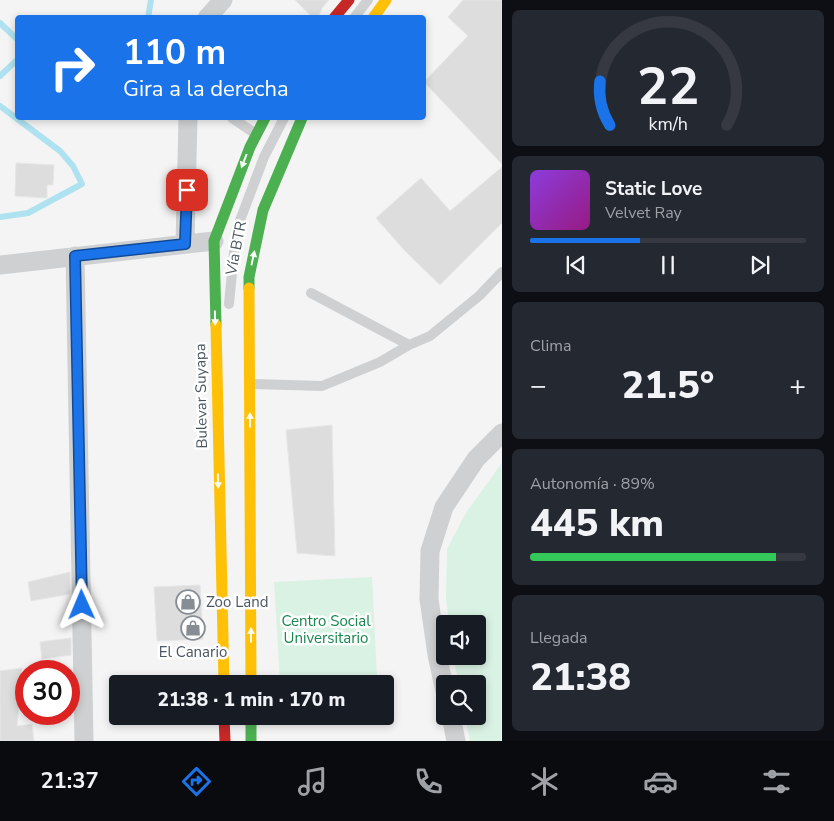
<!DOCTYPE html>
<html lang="es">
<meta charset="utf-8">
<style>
body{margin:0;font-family:"Nunito Sans",sans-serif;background:#242831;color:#f1f3f6;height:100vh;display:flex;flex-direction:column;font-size:19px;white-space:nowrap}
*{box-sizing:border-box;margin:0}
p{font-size:16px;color:#9ea1a6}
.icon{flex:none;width:28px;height:28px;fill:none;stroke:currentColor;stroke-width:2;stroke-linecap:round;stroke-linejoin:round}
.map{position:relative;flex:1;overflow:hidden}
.sheet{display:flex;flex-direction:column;gap:10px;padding:10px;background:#0d0f14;width:332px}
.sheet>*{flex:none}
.top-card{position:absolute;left:15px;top:15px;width:411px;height:105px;border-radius:5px;box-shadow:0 2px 8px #0003;background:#1a73e8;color:#fff;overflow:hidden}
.buttons{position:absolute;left:436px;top:615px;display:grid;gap:10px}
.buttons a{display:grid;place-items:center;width:50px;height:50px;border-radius:5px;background:#171b24;box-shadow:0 2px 8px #0003;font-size:25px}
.speed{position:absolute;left:15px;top:660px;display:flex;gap:10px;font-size:25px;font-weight:700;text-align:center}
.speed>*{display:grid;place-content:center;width:65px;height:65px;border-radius:50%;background:#171b24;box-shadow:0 2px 8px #0003;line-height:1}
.speed .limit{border:8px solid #d22;background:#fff;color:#111}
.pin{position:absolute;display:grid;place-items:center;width:42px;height:42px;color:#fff;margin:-21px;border-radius:10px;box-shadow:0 2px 8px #0006}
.me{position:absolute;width:55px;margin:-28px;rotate:359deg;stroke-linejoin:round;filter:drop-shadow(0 0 4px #0008)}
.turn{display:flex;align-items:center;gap:18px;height:105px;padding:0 25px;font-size:22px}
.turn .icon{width:65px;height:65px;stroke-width:2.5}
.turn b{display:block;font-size:35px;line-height:42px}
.big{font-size:38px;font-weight:800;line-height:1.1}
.sheet .tile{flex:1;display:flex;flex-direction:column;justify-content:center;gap:8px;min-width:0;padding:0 18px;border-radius:8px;background:#242831}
.sheet .dial{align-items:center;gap:0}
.dial svg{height:130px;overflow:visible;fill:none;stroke:#363941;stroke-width:7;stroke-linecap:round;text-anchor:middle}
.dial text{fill:#f1f3f6;stroke:none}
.song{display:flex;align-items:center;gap:15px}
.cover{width:60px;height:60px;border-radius:8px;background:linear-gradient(135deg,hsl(270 70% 55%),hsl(310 70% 35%))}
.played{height:5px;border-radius:2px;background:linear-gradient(90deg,#1a73e8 40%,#363941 40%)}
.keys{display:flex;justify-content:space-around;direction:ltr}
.heat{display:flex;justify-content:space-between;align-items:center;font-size:28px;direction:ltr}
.charge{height:8px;border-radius:4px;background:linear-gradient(90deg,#34c759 89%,#363941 0)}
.trip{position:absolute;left:109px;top:675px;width:285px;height:50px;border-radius:5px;background:#171b24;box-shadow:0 2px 8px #0003;font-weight:800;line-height:50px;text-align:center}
.tabs{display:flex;height:80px;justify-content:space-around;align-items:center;background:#090b0e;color:#9ea1a6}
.tabs .icon{width:35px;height:35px}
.tabs .current{color:#1a73e8}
.tabs b{font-size:22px;color:#f1f3f6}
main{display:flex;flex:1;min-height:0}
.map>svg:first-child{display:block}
</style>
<main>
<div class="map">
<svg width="502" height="741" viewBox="0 0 502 741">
<rect width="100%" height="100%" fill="#f4f4f4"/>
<path fill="#d9f2e3" d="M 501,464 L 501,741 L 470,741 L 465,716 L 478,716 L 478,684 L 459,684 L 453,656 L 478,656 L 478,624 L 449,624 L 446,598 L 447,549 L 466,513 Z
M 372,577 L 377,677 L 280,681 L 274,582 Z"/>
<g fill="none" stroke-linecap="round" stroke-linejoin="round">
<path stroke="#aee2f0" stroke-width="6" d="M 148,18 L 151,0
M 0,23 L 18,40
M 0,76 L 18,59
M 0,106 L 60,151 L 73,166 L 82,184 L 28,213 L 0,217"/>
</g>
<path fill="#ddddde" stroke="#e5e6e7" d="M 295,0 L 329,0 L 322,8 L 318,18 L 313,18 Z
M 463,0 L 502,0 L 502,164 L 424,82 L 468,36 L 448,17 Z
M 16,163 L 54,165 L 53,185 L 47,185 L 47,198 L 15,196 Z
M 502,167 L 502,223 L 440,285 L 405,251 L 376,218 L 421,178 L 450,211 Z
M 332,425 L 335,556 L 297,553 L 286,430 Z
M 70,572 L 70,594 L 31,601 L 28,582 Z
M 200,585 L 203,639 L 157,641 L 154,587 Z
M 71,638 L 71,655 L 42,659 L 40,642 Z
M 22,668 L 17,726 L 32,724 L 34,741 L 0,741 L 0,671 Z"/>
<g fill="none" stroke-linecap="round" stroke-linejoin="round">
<path stroke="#ced0d2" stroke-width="10" d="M 354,18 L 368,0
M 232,118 L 256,134
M 311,293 L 409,345
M 229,304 L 236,231 L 264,157 L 284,118
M 251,384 L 322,386 L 380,362 L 409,345 L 430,336 L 479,296 L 502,272"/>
<path stroke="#ced0d2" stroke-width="19" d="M 207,18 L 223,0
M 185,244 L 188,118
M 75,256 L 84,741
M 0,265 L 214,241
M 445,691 L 437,655 L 429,599 L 430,551 L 444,507 L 476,459 L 502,433
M 451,716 L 456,741"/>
<path stroke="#4caf50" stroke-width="11" d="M 249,288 L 249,277 L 263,210 L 302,118
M 216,325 L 214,241 L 250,147 L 265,118
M 251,716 L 251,741"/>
<path stroke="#ffc107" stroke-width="11" d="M 373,18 L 386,0
M 249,288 L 251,684
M 216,325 L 224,684"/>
<path stroke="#c62828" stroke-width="11" d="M 334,18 L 349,0
M 224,716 L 225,741"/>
</g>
<defs><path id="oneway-solid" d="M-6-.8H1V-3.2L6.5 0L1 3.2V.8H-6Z" transform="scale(1.25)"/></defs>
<g fill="#f6fbf6">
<use href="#oneway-solid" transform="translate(244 161) rotate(111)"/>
<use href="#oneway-solid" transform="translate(253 258) rotate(-78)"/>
<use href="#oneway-solid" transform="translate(215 318) rotate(89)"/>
<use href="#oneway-solid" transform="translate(250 420) rotate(-90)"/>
<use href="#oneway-solid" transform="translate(218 481) rotate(89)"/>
<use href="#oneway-solid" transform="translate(251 635) rotate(-90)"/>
</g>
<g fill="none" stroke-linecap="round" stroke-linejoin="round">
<g stroke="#114b97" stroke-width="12">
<path id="route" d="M 82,605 L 75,256 L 185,244 L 187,190"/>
</g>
<use href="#route" stroke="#1a73e8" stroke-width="9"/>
</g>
<defs>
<g id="shop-ring" transform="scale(1.25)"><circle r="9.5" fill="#fff" stroke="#868d94" stroke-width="1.5"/><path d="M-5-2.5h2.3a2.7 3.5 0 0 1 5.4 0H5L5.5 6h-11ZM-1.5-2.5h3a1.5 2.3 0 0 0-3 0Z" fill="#868d94"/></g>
</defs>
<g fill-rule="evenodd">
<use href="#shop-ring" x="188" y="602"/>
<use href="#shop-ring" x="193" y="628"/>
</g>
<g text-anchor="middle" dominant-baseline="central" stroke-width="5" stroke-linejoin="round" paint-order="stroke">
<g font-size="15" fill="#4a5661" stroke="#fff">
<text transform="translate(236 248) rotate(-79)">Vía BTR</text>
<text transform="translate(201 396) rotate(-91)">Bulevar Suyapa</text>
</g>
<g font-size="15" fill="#4a5661" stroke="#fff" text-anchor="start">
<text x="206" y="602">Zoo Land</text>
<text x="193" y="652" text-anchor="middle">El Canario</text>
</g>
<g font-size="15" fill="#17864f" stroke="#fff">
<text x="326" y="621">Centro Social<tspan x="326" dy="17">Universitario</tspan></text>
</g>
</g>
</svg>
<div class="buttons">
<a><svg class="icon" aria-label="sound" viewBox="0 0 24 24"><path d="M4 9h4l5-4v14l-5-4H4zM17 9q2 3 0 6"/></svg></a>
<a><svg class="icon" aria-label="search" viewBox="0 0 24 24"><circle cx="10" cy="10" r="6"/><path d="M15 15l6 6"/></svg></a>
</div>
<div class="speed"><div class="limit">30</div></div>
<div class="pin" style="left:187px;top:190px;background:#d93025"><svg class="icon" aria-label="arrive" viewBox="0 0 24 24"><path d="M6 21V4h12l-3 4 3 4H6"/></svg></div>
<svg class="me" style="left:82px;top:605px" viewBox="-20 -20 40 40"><path d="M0-17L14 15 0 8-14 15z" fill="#1a73e8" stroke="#fff" stroke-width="4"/></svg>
<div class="trip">21:38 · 1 min · 170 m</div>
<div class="top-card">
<div class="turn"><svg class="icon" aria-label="right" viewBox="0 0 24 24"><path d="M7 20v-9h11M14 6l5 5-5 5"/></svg><div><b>110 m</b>Gira a la derecha</div></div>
</div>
</div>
<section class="sheet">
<div class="tile dial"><svg viewBox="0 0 100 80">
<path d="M14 69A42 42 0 1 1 86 69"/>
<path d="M14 69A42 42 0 0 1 8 42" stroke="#1a73e8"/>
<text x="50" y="56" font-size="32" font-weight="700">22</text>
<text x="50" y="72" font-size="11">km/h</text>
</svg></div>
<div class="tile">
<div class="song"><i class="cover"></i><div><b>Static Love</b><p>Velvet Ray</p></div></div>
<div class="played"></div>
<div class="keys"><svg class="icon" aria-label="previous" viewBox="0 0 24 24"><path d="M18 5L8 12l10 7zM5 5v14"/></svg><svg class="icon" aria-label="pause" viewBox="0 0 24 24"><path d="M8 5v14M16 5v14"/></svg><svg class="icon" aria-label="next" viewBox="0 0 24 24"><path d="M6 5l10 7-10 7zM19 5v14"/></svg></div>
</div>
<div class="tile"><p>Clima</p>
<div class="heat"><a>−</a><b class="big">21.5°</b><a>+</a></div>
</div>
<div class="tile"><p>Autonomía · 89%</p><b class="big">445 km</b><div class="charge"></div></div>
<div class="tile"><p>Llegada</p><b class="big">21:38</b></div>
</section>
</main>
<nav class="tabs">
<b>21:37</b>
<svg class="icon current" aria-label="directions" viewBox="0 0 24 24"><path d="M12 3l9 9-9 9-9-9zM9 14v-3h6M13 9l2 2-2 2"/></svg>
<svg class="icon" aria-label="music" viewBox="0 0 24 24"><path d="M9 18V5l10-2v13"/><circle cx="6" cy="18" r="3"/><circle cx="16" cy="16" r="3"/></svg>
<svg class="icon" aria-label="phone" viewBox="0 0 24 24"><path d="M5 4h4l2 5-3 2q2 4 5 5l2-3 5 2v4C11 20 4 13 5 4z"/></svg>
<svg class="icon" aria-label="climate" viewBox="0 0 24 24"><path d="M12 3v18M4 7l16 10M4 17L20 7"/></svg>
<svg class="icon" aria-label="car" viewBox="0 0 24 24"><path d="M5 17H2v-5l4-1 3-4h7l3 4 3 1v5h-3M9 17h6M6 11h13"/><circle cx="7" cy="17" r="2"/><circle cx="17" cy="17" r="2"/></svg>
<svg class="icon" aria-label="filters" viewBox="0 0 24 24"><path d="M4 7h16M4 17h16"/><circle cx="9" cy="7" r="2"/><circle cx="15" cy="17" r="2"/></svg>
</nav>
